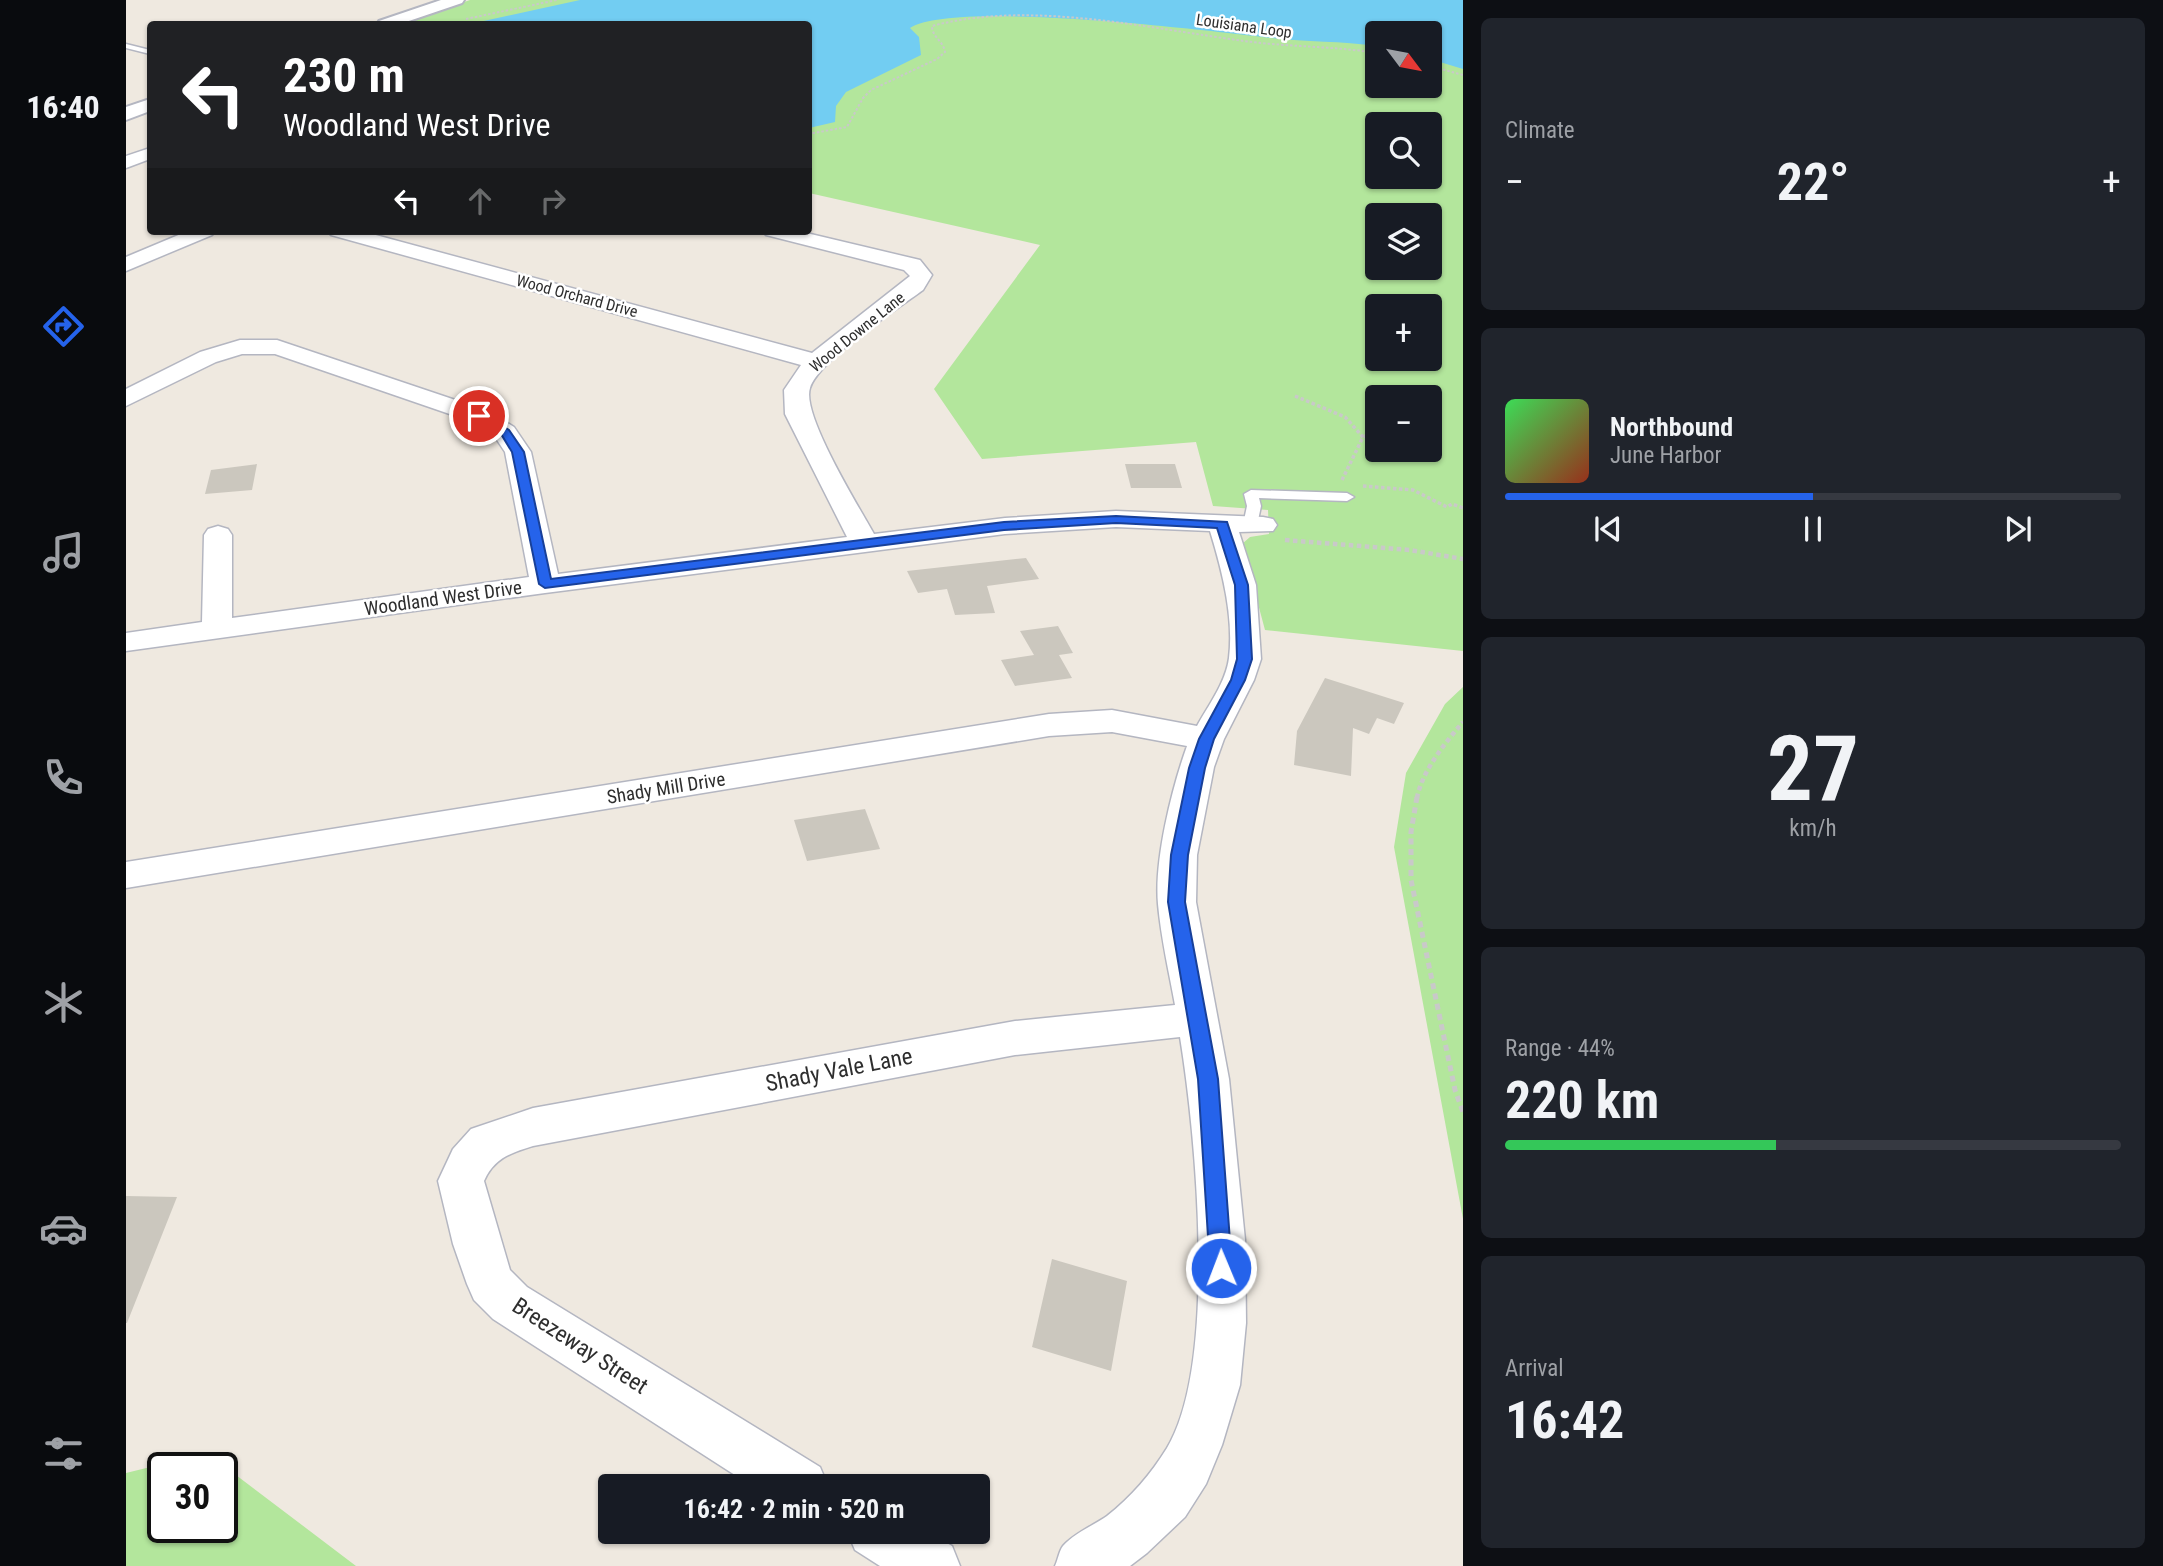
<!DOCTYPE html>
<meta charset="utf-8">
<style>
body{margin:0;font-family:"Roboto Condensed",sans-serif;background:#20242c;color:#f1f3f6;height:100vh;display:flex;flex-direction:column;font-size:26px;white-space:nowrap}
*{box-sizing:border-box;margin:0}
p{font-size:23px;color:#9ea1a6}
.icon{flex:none;width:38px;height:38px;fill:none;stroke:currentColor;stroke-width:2;stroke-linecap:round;stroke-linejoin:round}
.map{position:relative;flex:1;overflow:hidden}
.sheet{display:flex;flex-direction:column;gap:18px;padding:18px;background:#0d0f14;width:700px}
.sheet>*{flex:none}
.banner{position:absolute;left:21px;top:21px;width:665px;height:214px;border-radius:7px;box-shadow:0 2px 5px #0004;background:#202124;color:#fff;overflow:hidden}
.needle{width:46px;rotate:122deg}
.controls{position:absolute;left:1239px;top:21px;display:grid;gap:14px}
.controls a{display:grid;place-items:center;width:77px;height:77px;border-radius:7px;background:#171b24;box-shadow:0 2px 5px #0004;font-size:35px}
.speed{position:absolute;left:21px;top:1452px;display:flex;gap:14px;font-size:35px;font-weight:700;text-align:center}
.speed>*{display:grid;place-content:center;width:91px;height:91px;border-radius:50%;background:#171b24;box-shadow:0 2px 5px #0004;line-height:1}
.speed .limit{border:4px solid #111;border-radius:10px;background:#fff;color:#111}
.pin{position:absolute;display:grid;place-items:center;width:60px;height:60px;color:#fff;margin:-30px;border:4px solid #fff;border-radius:50%;box-shadow:0 2px 7px #0007}
.me{position:absolute;width:77px;margin:-38px;rotate:359deg;stroke-linejoin:round;filter:drop-shadow(0 0 5px #0008)}
.turn{display:flex;align-items:center;gap:24px;height:147px;padding:0 21px;font-size:32px}
.turn .icon{width:91px;height:91px;stroke-width:2.5}
.turn b{display:block;font-size:49px;line-height:60px}
.lanes{display:flex;align-items:center;height:66px;padding:0 21px;background:#0003;justify-content:center;gap:35px;direction:ltr}
.lanes .off{opacity:.35}
.big{font-size:52px;font-weight:700;line-height:1.1}
.sheet .tile{flex:1;display:flex;flex-direction:column;justify-content:center;gap:10px;min-width:0;padding:0 24px;border-radius:10px;background:#20242c}
.sheet .dial{align-items:center;gap:0}
.dial b{font-size:91px;line-height:1}
.song{display:flex;align-items:center;gap:21px}
.cover{width:84px;height:84px;border-radius:10px;background:linear-gradient(135deg,hsl(130 70% 55%),hsl(10 70% 35%))}
.played{height:7px;border-radius:4px;background:linear-gradient(90deg,#2563eb 50%,#363941 50%)}
.keys{display:flex;justify-content:space-around;direction:ltr}
.heat{display:flex;justify-content:space-between;align-items:center;font-size:38px;direction:ltr}
.charge{height:10px;border-radius:5px;background:linear-gradient(90deg,#34c759 44%,#363941 0)}
.trip{position:absolute;left:472px;top:1474px;width:392px;height:70px;border-radius:7px;background:#171b24;box-shadow:0 2px 5px #0004;font-weight:700;line-height:70px;text-align:center}
main{display:flex;flex:1;min-height:0}
.menu{display:flex;flex-direction:column;width:126px;justify-content:space-around;align-items:center;background:#090b0e;color:#9ea1a6}
.menu .icon{width:49px;height:49px}
.menu .active{color:#2563eb}
.menu b{font-size:32px;color:#f1f3f6}
.map>svg:first-child{display:block}
</style>
<main>
<nav class="menu">
<b>16:40</b>
<svg class="icon active" aria-label="directions" viewBox="0 0 24 24"><path d="M12 3l9 9-9 9-9-9zM9 14v-3h6M13 9l2 2-2 2"/></svg>
<svg class="icon" aria-label="music" viewBox="0 0 24 24"><path d="M9 18V5l10-2v13"/><circle cx="6" cy="18" r="3"/><circle cx="16" cy="16" r="3"/></svg>
<svg class="icon" aria-label="phone" viewBox="0 0 24 24"><path d="M5 4h4l2 5-3 2q2 4 5 5l2-3 5 2v4C11 20 4 13 5 4z"/></svg>
<svg class="icon" aria-label="climate" viewBox="0 0 24 24"><path d="M12 3v18M4 7l16 10M4 17L20 7"/></svg>
<svg class="icon" aria-label="car" viewBox="0 0 24 24"><path d="M5 17H2v-5l4-1 3-4h7l3 4 3 1v5h-3M9 17h6M6 11h13"/><circle cx="7" cy="17" r="2"/><circle cx="17" cy="17" r="2"/></svg>
<svg class="icon" aria-label="filters" viewBox="0 0 24 24"><path d="M4 7h16M4 17h16"/><circle cx="9" cy="7" r="2"/><circle cx="15" cy="17" r="2"/></svg>
</nav>
<div class="map">
<svg width="1337" height="1566" viewBox="0 0 1337 1566">
<rect width="100%" height="100%" fill="#efe9e0"/>
<path fill="#b3e69c" fill-rule="evenodd" d="M 344,0 L 1337,0 L 1337,651 L 1139,630 L 1116,544 L 1124,537 L 1143,534 L 1142,510 L 1087,506 L 1070,442 L 856,459 L 808,389 L 914,245 L 683,193 L 682,24 L 274,24 ZM 1251,33 L 1304,33 L 1304,86 L 1251,86 ZM 1251,124 L 1304,124 L 1304,177 L 1251,177 ZM 1251,215 L 1304,215 L 1304,268 L 1251,268 ZM 1251,306 L 1304,306 L 1304,359 L 1251,359 ZM 1251,397 L 1304,397 L 1304,450 L 1251,450 Z
M 1337,687 L 1337,1219 L 1268,847 L 1280,773 L 1319,704 Z
M 81,1453 L 230,1566 L 0,1566 L 0,1473 ZM 37,1468 L 96,1468 L 96,1528 L 37,1528 Z"/>
<path fill="#72cdf2" d="M 454,0 L 1337,0 L 1337,69 L 1304,59 L 1304,33 L 1251,33 L 1251,46 C 1216,41 1180,42 1145,38 C 1079,30 826,0 784,28 L 793,37 L 795,55 L 720,92 L 710,106 L 709,122 L 683,128 L 682,24 L 344,24 Z"/>
<path fill="#cbc7be" d="M 131,464 L 126,490 L 79,494 L 85,470 Z
M 999,464 L 1049,464 L 1056,488 L 1005,488 Z
M 900,558 L 913,579 L 861,586 L 869,613 L 829,615 L 821,589 L 792,593 L 781,571 Z
M 932,626 L 947,653 L 933,655 L 946,678 L 889,686 L 875,660 L 908,655 L 894,631 Z
M 1199,678 L 1278,703 L 1268,724 L 1251,718 L 1243,734 L 1227,728 L 1225,776 L 1168,765 L 1171,731 Z
M 739,809 L 754,849 L 681,861 L 668,820 Z
M 0,1196 L 51,1197 L 1,1323 L 0,1323 Z
M 926,1259 L 1001,1281 L 985,1371 L 906,1347 Z"/>
<g fill="none" stroke-linecap="round" stroke-linejoin="round">
<g stroke="#b4b6c1" stroke-width="3">
<path id="service" d="M 0,44 L 24,50 L 24,54 L 0,48 Z
M 1125,490 L 1221,493 L 1228,497 L 1221,501 L 1133,498 L 1135,506 L 1131,525 L 1124,529 L 1117,525 L 1121,506 L 1118,494 Z"/>
</g>
<g stroke="#b4b6c1" stroke-width="3">
<path id="minor" d="M 24,148 L 24,159 L 0,168 L 0,156 Z
M 62,231 L 89,231 L 86,235 L 0,271 L 0,257 Z
M 202,231 L 235,231 L 686,353 L 784,276 L 778,270 L 640,235 L 637,231 L 672,231 L 794,260 L 806,275 L 797,290 C 771,309 693,360 684,388 C 675,414 733,507 748,534 L 879,518 L 990,511 L 1137,517 L 1147,519 L 1151,525 L 1147,531 L 1113,532 L 1130,585 L 1135,659 L 1128,680 L 1098,739 L 1088,767 L 1071,855 L 1070,902 L 1103,1079 L 1111,1160 L 1119,1240 L 1120,1323 L 1114,1385 L 1096,1445 L 1080,1484 L 1059,1517 L 1021,1553 L 1004,1566 L 929,1566 C 932,1560 933,1551 937,1546 C 947,1534 968,1525 981,1516 C 1005,1497 1025,1474 1041,1448 C 1092,1363 1070,1135 1054,1037 L 889,1055 L 407,1146 C 385,1153 368,1158 358,1181 L 384,1270 L 401,1287 L 694,1467 L 702,1486 L 626,1486 L 367,1319 L 348,1300 L 341,1284 L 327,1244 L 312,1181 L 327,1149 L 345,1129 L 407,1108 L 889,1021 L 1049,1005 C 1043,972 1035,938 1032,904 C 1028,860 1046,788 1061,746 L 986,732 L 923,736 L 0,888 L 0,862 L 923,714 L 986,710 L 1071,726 C 1082,706 1100,682 1103,658 C 1108,617 1096,570 1084,531 L 990,527 L 879,534 L 419,593 L 0,651 L 0,633 L 76,622 L 78,535 L 82,529 L 92,526 L 102,529 L 106,535 L 106,618 L 403,577 L 379,452 L 369,437 L 344,421 L 149,354 L 116,354 L 90,362 L 0,406 L 0,389 L 74,352 L 114,340 L 151,340 L 362,411 L 388,427 L 405,452 L 432,574 L 721,537 L 659,414 L 658,390 L 675,365 L 205,235 Z
M 721,1531 L 800,1531 L 826,1546 L 834,1566 L 754,1566 L 729,1550 Z"/>
</g>
<g stroke="#b4b6c1" stroke-width="4">
<path id="tertiary" d="M 315,0 L 338,0 L 336,3 L 274,24 L 251,24 L 253,21 Z
M 24,99 L 24,111 L 0,120 L 0,107 Z"/>
</g>
<path stroke="#c9c9c9" stroke-width="2" stroke-dasharray="2.5 2" stroke-linecap="butt" d="M 340,19 L 431,0
M 1304,66 L 1337,75
M 682,134 L 721,127 L 737,98 L 745,90 L 811,59 L 819,52 C 818,42 806,37 806,26 C 903,0 1020,28 1118,41 C 1162,47 1207,46 1251,53"/>
<path stroke="#c9c9c9" stroke-width="3.5" stroke-dasharray="3.5 2.5" stroke-linecap="butt" d="M 1169,396 L 1219,417 L 1237,437
M 1216,480 L 1237,437 L 1251,431
M 1237,486 L 1287,490 L 1321,507 L 1326,504 L 1337,508"/>
<path stroke="#c9c9c9" stroke-width="4.5" stroke-dasharray="4.5 3.5" stroke-linecap="butt" d="M 1159,540 L 1284,550 L 1337,559
M 1291,798 C 1296,771 1319,743 1337,722"/>
<path stroke="#c9c9c9" stroke-width="5" stroke-dasharray="6 4.5" stroke-linecap="butt" d="M 1291,797 L 1285,832 L 1285,880 L 1329,1090 L 1337,1112"/>
<use href="#service" fill="#fff" fill-rule="evenodd"/>
<use href="#minor" fill="#fff" fill-rule="evenodd"/>
<use href="#tertiary" fill="#fff" fill-rule="evenodd"/>
</g>
<path fill="#2563eb" stroke="#184099" stroke-width="2" d="M 349,414 L 357,414 L 383,430 L 398,452 L 425,579 L 878,522 L 990,516 L 1101,522 L 1122,585 L 1126,659 L 1119,680 L 1088,739 L 1079,768 L 1062,855 L 1059,902 L 1092,1079 L 1106,1268 L 1103,1275 L 1095,1278 L 1087,1275 L 1084,1268 L 1072,1079 L 1042,902 L 1045,855 L 1063,768 L 1073,739 L 1105,680 L 1111,659 L 1109,585 L 1091,528 L 990,523 L 878,530 L 419,588 L 413,584 L 386,452 L 375,434 L 349,418 Z"/>
<g text-anchor="middle" dominant-baseline="central" stroke-width="5" stroke-linejoin="round" paint-order="stroke">
<g font-size="16" fill="#2e2e2e" stroke="#fff">
<text transform="translate(1118 26) rotate(8)">Louisiana Loop</text>
<text transform="translate(451 296) rotate(15)">Wood Orchard Drive</text>
<text transform="translate(731 332) rotate(-39)">Wood Downe Lane</text>
</g>
<g font-size="19" fill="#2e2e2e" stroke="#fff">
<text transform="translate(317 598) rotate(-8)">Woodland West Drive</text>
<text transform="translate(540 788) rotate(-9)">Shady Mill Drive</text>
</g>
<g font-size="23" fill="#2e2e2e" stroke="#fff">
<text transform="translate(713 1070) rotate(-11)">Shady Vale Lane</text>
<text transform="translate(454 1346) rotate(33)">Breezeway Street</text>
</g>
</g>
</svg>
<div class="controls">
<a><svg class="needle" viewBox="-14 -14 28 28"><path d="M0-13l5 13h-10z" fill="#e53935"/><path d="M0 13l5-13h-10z" fill="#9ea1a6"/></svg></a>
<a><svg class="icon" aria-label="search" viewBox="0 0 24 24"><circle cx="10" cy="10" r="6"/><path d="M15 15l6 6"/></svg></a>
<a><svg class="icon" aria-label="layers" viewBox="0 0 24 24"><path d="M12 4l9 5-9 5-9-5zM3 14l9 5 9-5"/></svg></a>
<a>+</a>
<a>−</a>
</div>
<div class="speed"><div class="limit">30</div></div>
<div class="pin" style="left:353px;top:416px;background:#d93025"><svg class="icon" aria-label="arrive" viewBox="0 0 24 24"><path d="M6 21V4h12l-3 4 3 4H6"/></svg></div>
<svg class="me" style="left:1095px;top:1268px" viewBox="-20 -20 40 40"><circle r="17" fill="#2563eb" stroke="#fff" stroke-width="3"/><path d="M0-11L8 9 0 5-8 9z" fill="#fff"/></svg>
<div class="trip">16:42 · 2 min · 520 m</div>
<div class="banner">
<div class="turn"><svg class="icon" aria-label="left" viewBox="0 0 24 24"><path d="M17 20v-9H6M10 6l-5 5 5 5"/></svg><div><b>230 m</b>Woodland West Drive</div></div>
<div class="lanes"><svg class="icon" aria-label="left" viewBox="0 0 24 24"><path d="M17 20v-9H6M10 6l-5 5 5 5"/></svg><svg class="icon off" aria-label="ahead" viewBox="0 0 24 24"><path d="M12 20V5M6 11l6-6 6 6"/></svg><svg class="icon off" aria-label="right" viewBox="0 0 24 24"><path d="M7 20v-9h11M14 6l5 5-5 5"/></svg></div>
</div>
</div>
<section class="sheet">
<div class="tile"><p>Climate</p>
<div class="heat"><a>−</a><b class="big">22°</b><a>+</a></div>
</div>
<div class="tile">
<div class="song"><i class="cover"></i><div><b>Northbound</b><p>June Harbor</p></div></div>
<div class="played"></div>
<div class="keys"><svg class="icon" aria-label="previous" viewBox="0 0 24 24"><path d="M18 5L8 12l10 7zM5 5v14"/></svg><svg class="icon" aria-label="pause" viewBox="0 0 24 24"><path d="M8 5v14M16 5v14"/></svg><svg class="icon" aria-label="next" viewBox="0 0 24 24"><path d="M6 5l10 7-10 7zM19 5v14"/></svg></div>
</div>
<div class="tile dial"><b>27</b><p>km/h</p></div>
<div class="tile"><p>Range · 44%</p><b class="big">220 km</b><div class="charge"></div></div>
<div class="tile"><p>Arrival</p><b class="big">16:42</b></div>
</section>
</main>
